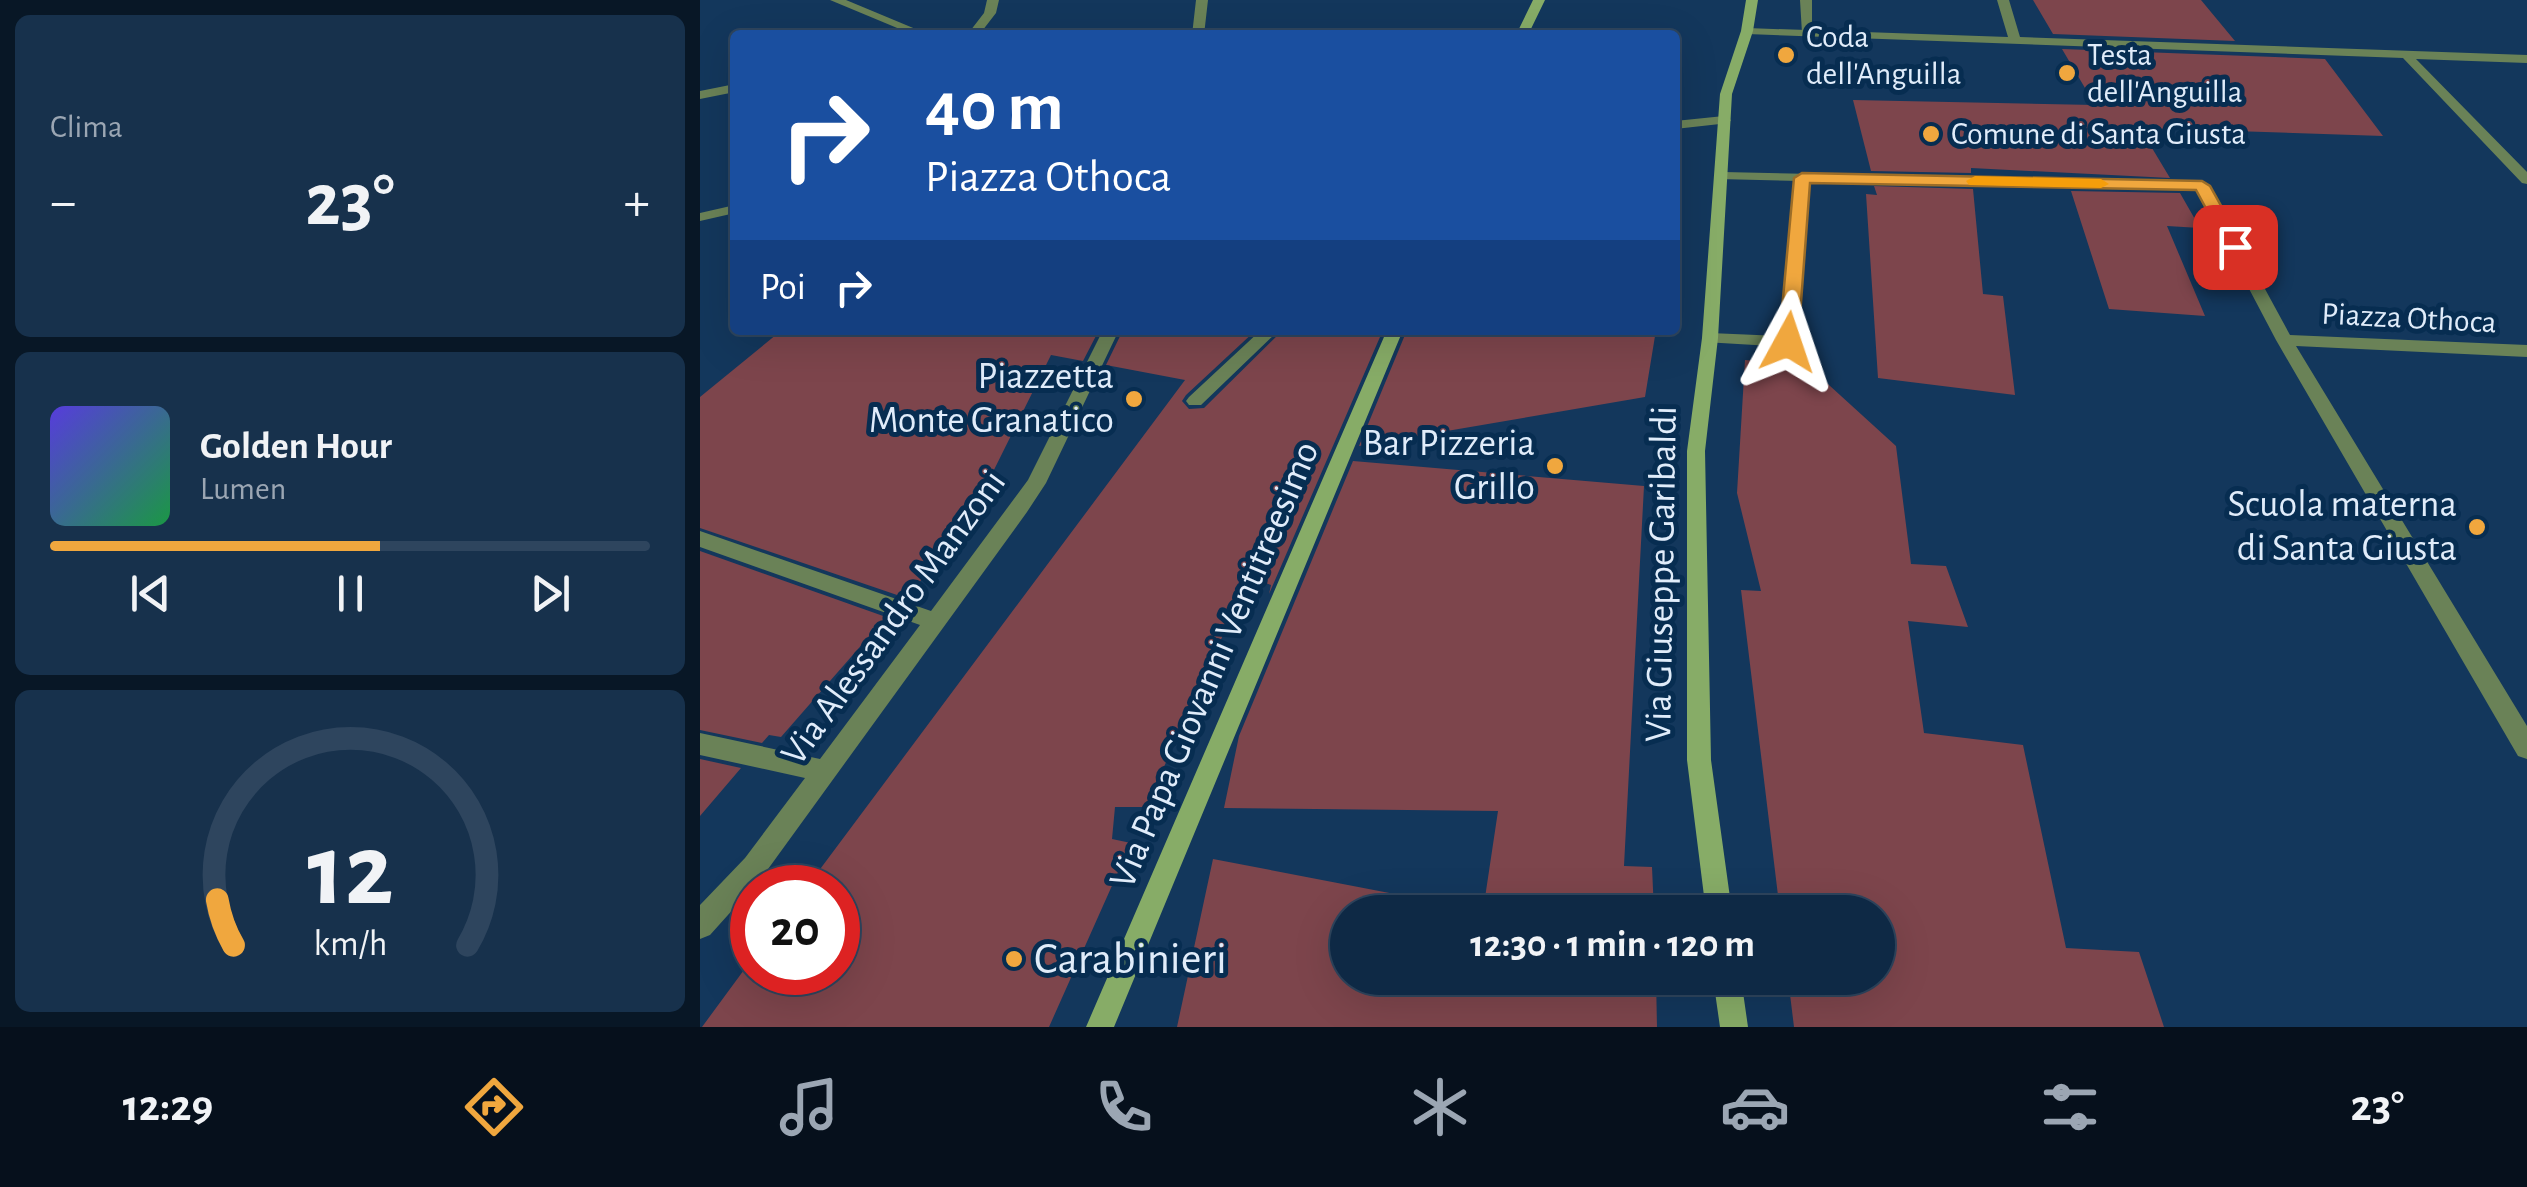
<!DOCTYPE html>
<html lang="it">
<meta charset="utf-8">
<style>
body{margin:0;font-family:"Alegreya Sans",sans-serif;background:#17314c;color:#f1f3f6;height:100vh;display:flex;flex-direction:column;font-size:38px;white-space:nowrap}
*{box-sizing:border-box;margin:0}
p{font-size:32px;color:#9ba6b3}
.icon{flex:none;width:55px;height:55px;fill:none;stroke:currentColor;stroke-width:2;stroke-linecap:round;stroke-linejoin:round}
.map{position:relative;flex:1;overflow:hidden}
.side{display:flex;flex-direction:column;gap:15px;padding:15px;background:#081726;width:700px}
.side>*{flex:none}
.top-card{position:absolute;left:30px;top:30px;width:950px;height:305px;border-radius:10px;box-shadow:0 10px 40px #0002,0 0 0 2px #2e455e;background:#1a4fa0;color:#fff;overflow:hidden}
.speed{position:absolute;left:30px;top:865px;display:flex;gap:20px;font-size:50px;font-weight:700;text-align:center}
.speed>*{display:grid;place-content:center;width:130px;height:130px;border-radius:50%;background:#0e2945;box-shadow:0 10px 40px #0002,0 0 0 2px #2e455e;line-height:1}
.speed .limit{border:15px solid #d22;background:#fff;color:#111}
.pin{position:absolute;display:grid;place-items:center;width:85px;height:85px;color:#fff;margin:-42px;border-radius:20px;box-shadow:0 5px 15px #0006}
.me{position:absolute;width:110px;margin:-55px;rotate:5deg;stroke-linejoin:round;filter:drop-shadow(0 0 8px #0008)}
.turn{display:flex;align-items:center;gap:35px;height:210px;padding:0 30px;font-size:45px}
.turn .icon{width:130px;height:130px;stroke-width:2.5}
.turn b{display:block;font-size:70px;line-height:85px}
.then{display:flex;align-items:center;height:95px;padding:0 30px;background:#0003;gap:20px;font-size:38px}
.big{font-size:75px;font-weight:700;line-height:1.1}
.side .widget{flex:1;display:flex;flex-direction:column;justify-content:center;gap:15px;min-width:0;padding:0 35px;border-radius:15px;background:#17314c}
.side .dial{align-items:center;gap:0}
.dial svg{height:260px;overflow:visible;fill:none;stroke:#2e455e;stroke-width:7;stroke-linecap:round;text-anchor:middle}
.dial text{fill:#f1f3f6;stroke:none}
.song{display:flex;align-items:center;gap:30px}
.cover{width:120px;height:120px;border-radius:15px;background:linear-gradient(135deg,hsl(250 70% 55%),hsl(140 70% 35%))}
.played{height:10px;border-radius:5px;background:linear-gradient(90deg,#f0a73e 55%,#2e455e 55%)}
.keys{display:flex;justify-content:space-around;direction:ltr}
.heat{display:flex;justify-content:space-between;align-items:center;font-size:55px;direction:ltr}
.trip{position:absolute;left:630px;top:895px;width:565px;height:100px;border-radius:50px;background:#0e2945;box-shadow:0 10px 40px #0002,0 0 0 2px #2e455e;font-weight:700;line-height:100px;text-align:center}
.tabs{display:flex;height:160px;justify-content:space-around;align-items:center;background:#06101c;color:#9ba6b3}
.tabs .icon{width:70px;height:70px}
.tabs .on{color:#f0a73e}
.tabs b{font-size:45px;color:#f1f3f6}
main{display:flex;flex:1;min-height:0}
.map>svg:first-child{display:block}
</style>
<main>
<section class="side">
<div class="widget"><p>Clima</p>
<div class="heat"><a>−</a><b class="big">23°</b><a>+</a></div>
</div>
<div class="widget">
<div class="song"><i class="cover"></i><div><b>Golden Hour</b><p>Lumen</p></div></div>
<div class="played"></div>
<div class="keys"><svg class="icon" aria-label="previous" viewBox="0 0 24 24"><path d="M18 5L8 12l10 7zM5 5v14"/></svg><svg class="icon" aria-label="pause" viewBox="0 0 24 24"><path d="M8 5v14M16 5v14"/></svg><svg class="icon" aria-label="next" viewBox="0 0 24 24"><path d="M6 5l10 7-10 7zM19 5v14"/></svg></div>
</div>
<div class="widget dial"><svg viewBox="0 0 100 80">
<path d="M14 69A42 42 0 1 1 86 69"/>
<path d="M14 69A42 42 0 0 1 9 55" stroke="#f0a73e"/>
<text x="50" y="56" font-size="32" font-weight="700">12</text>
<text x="50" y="72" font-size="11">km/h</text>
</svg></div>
</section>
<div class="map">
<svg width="1827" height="1027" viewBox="0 0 1827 1027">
<rect width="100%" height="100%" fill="#13375c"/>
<path fill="#7d454c" d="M 1333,0 L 1501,0 L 1535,41 L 1353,34 Z
M 1362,49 L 1625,59 L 1683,136 L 1440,128 L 1470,178 L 1271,168 L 1271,173 L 1171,171 L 1153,100 L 1395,105 Z
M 1174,186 L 1273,189 L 1283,294 L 1303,296 L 1315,395 L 1178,378 L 1166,194 L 1177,195 Z
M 1371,191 L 1480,193 L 1500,228 L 1467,226 L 1505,316 L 1409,309 Z
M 82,330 L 399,330 L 383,361 L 351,355 L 283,492 L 210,596 L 203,597 L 0,528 L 0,397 Z
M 423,330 L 556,330 L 486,395 L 482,401 L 489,409 L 504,408 L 583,330 L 683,330 L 569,594 L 571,585 L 549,577 L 446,807 L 415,807 L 412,839 L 431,843 L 349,1027 L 2,1027 L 52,959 L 52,972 L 138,972 L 138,888 L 106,888 L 485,380 L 406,365 Z
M 707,330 L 956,330 L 945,397 L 659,446 Z
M 1045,360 L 1107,365 L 1196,446 L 1211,564 L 1246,566 L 1268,627 L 1208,621 L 1224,733 L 1323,745 L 1366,948 L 1439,952 L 1464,1027 L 1094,1027 L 1088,978 L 1178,978 L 1178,912 L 1080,912 L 1041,590 L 1061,591 L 1037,493 Z
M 653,461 L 944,486 L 924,866 L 952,867 L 954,912 L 648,912 L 648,978 L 956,978 L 957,1027 L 477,1027 L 513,859 L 783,911 L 798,811 L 524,808 L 539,736 Z
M 0,551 L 186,617 L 81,737 L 69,735 L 62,743 L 0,730 Z
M 0,759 L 41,768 L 0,816 Z"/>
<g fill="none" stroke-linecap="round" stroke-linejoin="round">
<path fill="#6a8257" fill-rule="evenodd" d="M 1100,0 L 1112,0 L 1112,35 L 1102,33 Z
M 1102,174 L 1109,178 L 1097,342 L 1088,347 L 1004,342 L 1002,338 L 1010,333 L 1080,336 L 1095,178 Z"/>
<path fill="#6a8257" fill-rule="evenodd" d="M 130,0 L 146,0 L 230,35 L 214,35 Z
M 287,0 L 299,0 L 296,13 L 279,35 L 267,35 L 284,13 Z
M 496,0 L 508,0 L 504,35 L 492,35 Z
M 1297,0 L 1309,0 L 1320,37 L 1827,55 L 1827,63 L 1716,59 L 1827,172 L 1827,184 L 1822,183 L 1703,58 L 1047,34 L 1041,31 L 1047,28 L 1308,37 Z
M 35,84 L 35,92 L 0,99 L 0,91 Z
M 1024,116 L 1031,120 L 1029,123 L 975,129 L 975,121 Z
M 1023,172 L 1502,182 L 1509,186 L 1590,335 L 1827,345 L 1827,357 L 1596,346 L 1827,726 L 1827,759 L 1818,756 L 1576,340 L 1497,190 L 1018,179 L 1016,176 Z
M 35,205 L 35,213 L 0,221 L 0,213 Z
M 403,330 L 419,330 L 346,483 L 327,512 L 63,876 L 10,935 L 0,939 L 0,905 L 45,858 L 105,778 L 0,755 L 0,733 L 120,759 L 220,625 L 0,547 L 0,531 L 231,611 L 328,480 Z
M 561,330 L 579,330 L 501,405 L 489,405 L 486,401 L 489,397 Z"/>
<path fill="#87ac67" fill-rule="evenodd" d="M 833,0 L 845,0 L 828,35 L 816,35 Z
M 1046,0 L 1058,0 L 1053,31 L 1032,94 L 1018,338 L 1005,451 L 1011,760 L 1032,912 L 1006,912 L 987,760 L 987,451 L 1002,338 L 1020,94 L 1041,31 Z
M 687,330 L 703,330 L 414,1027 L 386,1027 Z
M 1013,978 L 1041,978 L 1048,1027 L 1020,1027 Z"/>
</g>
<path fill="#f0a73e" stroke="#9c6d28" stroke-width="2.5" d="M 1102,173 L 1502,181 L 1510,186 L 1544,247 L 1529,251 L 1496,190 L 1110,183 L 1098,342 L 1088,348 L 1079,342 L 1094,178 Z"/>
<path fill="#f59e0b" d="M 1275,176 L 1401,179 L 1409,184 L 1401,188 L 1269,185 L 1266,181 Z"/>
<g fill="#f0a73e" stroke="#072d51" stroke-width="4">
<circle cx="1086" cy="55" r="10"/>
<circle cx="1367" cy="73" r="10"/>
<circle cx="1231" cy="134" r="10"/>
<circle cx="434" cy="399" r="10"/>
<circle cx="855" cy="466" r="10"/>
<circle cx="1777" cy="527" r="10"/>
<circle cx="314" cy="959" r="10"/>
</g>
<g text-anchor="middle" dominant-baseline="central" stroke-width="10" stroke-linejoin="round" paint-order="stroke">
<g font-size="32" fill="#e0ecfa" stroke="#072d51" text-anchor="start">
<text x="1106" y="37">Coda<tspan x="1106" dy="37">dell'Anguilla</tspan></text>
<text x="1387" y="55">Testa<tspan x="1387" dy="37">dell'Anguilla</tspan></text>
<text x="1251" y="134">Comune di Santa Giusta</text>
</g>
<g font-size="32" fill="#e0ecfa" stroke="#072d51">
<text transform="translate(1709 318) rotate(3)">Piazza Othoca</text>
</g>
<g font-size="38" fill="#e0ecfa" stroke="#072d51" text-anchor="end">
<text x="414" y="377">Piazzetta<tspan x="414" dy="44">Monte Granatico</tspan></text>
<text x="835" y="444">Bar Pizzeria<tspan x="835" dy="44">Grillo</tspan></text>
<text x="1757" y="505">Scuola materna<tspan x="1757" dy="44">di Santa Giusta</tspan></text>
</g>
<g font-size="38" fill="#e0ecfa" stroke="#072d51">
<text transform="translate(962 574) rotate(-89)">Via Giuseppe Garibaldi</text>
<text transform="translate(194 618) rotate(-54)">Via Alessandro Manzoni</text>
<text transform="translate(515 665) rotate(-67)">Via Papa Giovanni Ventitreesimo</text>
</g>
<g font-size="45" fill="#e0ecfa" stroke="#072d51" text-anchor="start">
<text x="334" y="959">Carabinieri</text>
</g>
</g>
</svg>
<div class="speed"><div class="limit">20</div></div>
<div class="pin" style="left:1535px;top:247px;background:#d93025"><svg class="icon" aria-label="arrive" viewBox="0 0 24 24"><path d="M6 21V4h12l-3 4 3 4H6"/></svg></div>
<svg class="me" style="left:1088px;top:342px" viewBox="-20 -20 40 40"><path d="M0-17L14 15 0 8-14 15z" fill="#f0a73e" stroke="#fff" stroke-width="4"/></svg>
<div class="trip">12:30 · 1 min · 120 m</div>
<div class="top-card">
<div class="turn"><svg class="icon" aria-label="right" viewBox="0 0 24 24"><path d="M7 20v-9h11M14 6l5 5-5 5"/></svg><div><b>40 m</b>Piazza Othoca</div></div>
<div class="then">Poi<svg class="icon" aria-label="right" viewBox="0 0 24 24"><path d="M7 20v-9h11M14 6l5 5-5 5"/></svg></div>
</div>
</div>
</main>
<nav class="tabs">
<b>12:29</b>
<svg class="icon on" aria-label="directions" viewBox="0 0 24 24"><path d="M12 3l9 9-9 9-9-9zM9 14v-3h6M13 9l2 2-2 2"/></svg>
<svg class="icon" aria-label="music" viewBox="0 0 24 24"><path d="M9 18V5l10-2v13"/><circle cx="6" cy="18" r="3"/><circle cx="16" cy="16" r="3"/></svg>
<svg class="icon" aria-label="phone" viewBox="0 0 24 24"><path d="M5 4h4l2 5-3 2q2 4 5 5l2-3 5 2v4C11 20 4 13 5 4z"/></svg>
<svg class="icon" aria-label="climate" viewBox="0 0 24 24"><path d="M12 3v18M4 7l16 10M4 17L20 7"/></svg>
<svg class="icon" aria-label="car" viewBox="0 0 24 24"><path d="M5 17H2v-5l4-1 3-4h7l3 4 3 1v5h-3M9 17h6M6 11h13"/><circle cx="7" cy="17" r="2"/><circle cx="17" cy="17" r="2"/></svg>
<svg class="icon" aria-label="filters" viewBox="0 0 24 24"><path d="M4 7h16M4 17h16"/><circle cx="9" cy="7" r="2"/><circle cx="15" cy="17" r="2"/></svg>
<b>23°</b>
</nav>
